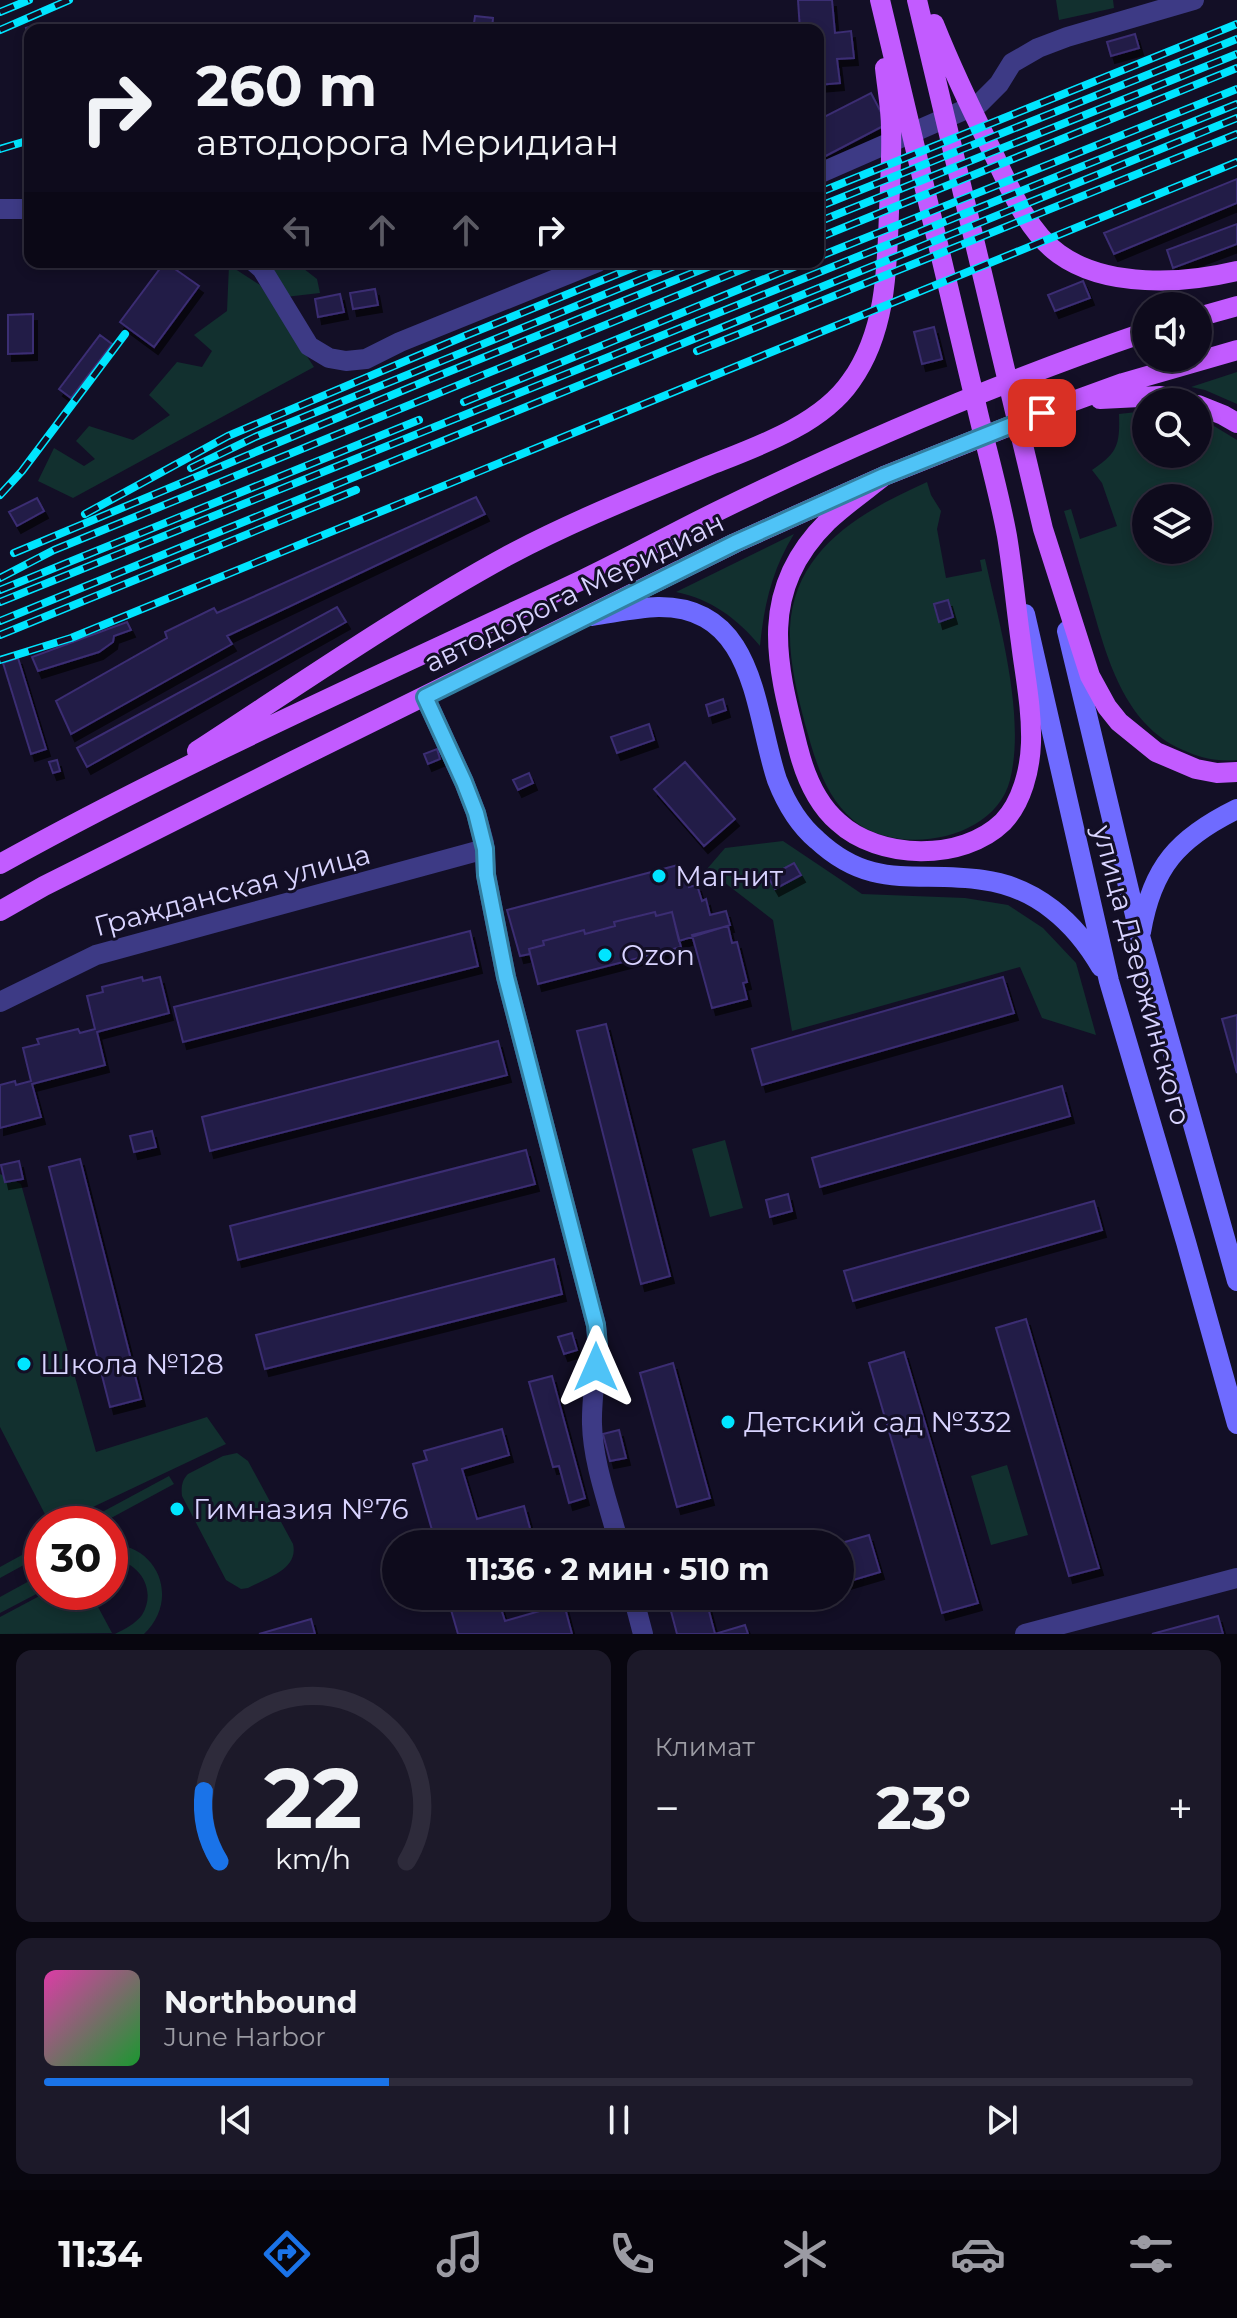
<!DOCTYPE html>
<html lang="ru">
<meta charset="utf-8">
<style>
body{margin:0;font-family:Montserrat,sans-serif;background:#1c1929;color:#f1f3f6;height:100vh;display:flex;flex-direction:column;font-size:30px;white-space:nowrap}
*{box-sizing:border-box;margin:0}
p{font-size:26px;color:#9b9ba3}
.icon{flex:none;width:44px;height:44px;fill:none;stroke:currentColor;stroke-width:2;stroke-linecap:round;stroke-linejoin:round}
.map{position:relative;height:1634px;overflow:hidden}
.side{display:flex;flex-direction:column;gap:16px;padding:16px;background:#08060f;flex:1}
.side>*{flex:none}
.top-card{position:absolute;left:24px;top:24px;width:800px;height:244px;border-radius:16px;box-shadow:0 4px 12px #0003,0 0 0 2px #2e2b3b;background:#0e0b1c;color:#f1f3f6;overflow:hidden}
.buttons{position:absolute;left:1132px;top:292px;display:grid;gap:16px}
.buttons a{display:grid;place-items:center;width:80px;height:80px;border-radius:50%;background:#0e0b1c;box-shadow:0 4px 12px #0003,0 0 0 2px #2e2b3b;font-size:40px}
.speed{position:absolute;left:24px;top:1506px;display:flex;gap:16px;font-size:40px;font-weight:700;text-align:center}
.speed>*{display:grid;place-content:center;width:104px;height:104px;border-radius:50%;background:#0e0b1c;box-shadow:0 4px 12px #0003,0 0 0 2px #2e2b3b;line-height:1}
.speed .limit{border:12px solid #d22;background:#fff;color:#111}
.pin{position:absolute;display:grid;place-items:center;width:68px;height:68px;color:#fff;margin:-34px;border-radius:16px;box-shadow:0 4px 12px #0006}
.me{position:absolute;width:88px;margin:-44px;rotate:0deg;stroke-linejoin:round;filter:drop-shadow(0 0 6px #0008)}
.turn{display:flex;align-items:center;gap:28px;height:168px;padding:0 40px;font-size:36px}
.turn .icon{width:104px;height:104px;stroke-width:2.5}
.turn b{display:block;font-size:56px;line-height:68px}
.lanes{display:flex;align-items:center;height:76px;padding:0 40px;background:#0003;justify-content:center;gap:40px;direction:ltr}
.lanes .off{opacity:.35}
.big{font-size:60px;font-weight:700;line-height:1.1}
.side .widget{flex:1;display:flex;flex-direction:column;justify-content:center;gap:12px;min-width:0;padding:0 28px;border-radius:16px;background:#1c1929}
.side .dial{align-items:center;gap:0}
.dial svg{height:208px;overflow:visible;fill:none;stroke:#2e2b3b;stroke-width:7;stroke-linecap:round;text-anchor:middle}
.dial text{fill:#f1f3f6;stroke:none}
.song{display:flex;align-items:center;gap:24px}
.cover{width:96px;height:96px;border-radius:12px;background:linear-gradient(135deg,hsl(320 70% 55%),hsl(130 70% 35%))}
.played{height:8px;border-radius:4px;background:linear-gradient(90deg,#1a73e8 30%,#2e2b3b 30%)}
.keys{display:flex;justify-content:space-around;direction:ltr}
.heat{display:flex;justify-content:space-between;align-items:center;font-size:44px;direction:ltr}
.side .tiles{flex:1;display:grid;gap:16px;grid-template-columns:1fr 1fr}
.widget:last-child{grid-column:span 2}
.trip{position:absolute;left:382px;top:1530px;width:472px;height:80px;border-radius:40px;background:#0e0b1c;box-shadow:0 4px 12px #0003,0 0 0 2px #2e2b3b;font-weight:700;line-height:80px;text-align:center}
.tabs{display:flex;height:128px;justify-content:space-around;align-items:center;background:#06040b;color:#9b9ba3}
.tabs .icon{width:56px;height:56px}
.tabs .active{color:#1a73e8}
.tabs b{font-size:36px;color:#f1f3f6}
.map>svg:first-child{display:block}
</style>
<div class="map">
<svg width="1237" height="1634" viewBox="0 0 1237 1634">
<defs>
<filter id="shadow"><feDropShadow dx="4" dy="7" stdDeviation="0" flood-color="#0009"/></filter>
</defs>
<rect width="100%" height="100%" fill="#130f26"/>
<path fill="#12302f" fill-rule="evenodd" d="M 1056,0 L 1113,0 L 1114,8 L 1059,20 Z
M 271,262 L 295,262 L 317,279 L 320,293 L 285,297 Z
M 229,265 L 260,285 L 314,367 L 73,498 L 38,481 L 54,448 L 84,466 L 95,459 L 76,441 L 89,426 L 133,440 L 170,415 L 149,395 L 177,362 L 202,367 L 212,351 L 194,335 L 227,311 Z
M 1237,372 L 1237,404 L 1205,390 L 1191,387 Z
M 1146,411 L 1146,454 L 1198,454 L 1198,420 L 1214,426 L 1237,440 L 1237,760 C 1218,762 1200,758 1183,750 C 1123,724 1107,657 1090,599 C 1081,570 1073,540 1064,511 L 1071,509 L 1080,539 L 1117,526 L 1102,483 L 1092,470 C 1118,453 1120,444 1119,414 ZM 1146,498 L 1198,498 L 1198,550 L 1146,550 Z
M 927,482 L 931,495 L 941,511 L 937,529 L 946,578 L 982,571 L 980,560 L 985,559 C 999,623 1026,716 1010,780 C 995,841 897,857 853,820 C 824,795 815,759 805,724 C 797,693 789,661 790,628 C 794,548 863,511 927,482 Z
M 794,534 C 772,570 764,605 760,646 C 738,619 711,599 676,592 Z
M 783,841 L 862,894 L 965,898 L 1008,905 L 1043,928 L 1076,963 L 1096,1035 L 1042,1018 L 1020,967 L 792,1031 L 773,920 L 707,869 L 725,848 Z
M 725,1140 L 743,1208 L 710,1217 L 692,1149 Z
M 0,1174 L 21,1184 L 96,1452 L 207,1417 L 226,1444 L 57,1524 L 50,1524 L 0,1427 Z
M 237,1453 L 248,1461 L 293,1544 C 299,1570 266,1578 248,1588 L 241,1589 L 226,1580 L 182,1496 C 181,1487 182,1480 188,1474 L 223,1456 Z
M 1007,1465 L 1028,1535 L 991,1545 L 971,1476 Z
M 169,1476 L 174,1484 L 100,1524 L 80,1524 Z
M 42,1544 L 42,1555 L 0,1578 L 0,1567 Z
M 110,1544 C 159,1545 180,1600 144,1634 L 115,1634 C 125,1629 135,1624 142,1615 C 158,1589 138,1560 110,1559 Z
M 42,1574 L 42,1591 L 0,1613 L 0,1597 Z
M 47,1592 L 90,1592 L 112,1633 L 0,1634 L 0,1617 Z"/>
<path fill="#241b47" stroke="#3b2d73" stroke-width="2" filter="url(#shadow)" d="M 798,0 L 832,0 L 835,33 L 851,31 L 854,58 L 837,59 L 840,83 L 818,85 L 818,30 L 800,30 Z
M 475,16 L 493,18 L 492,30 L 473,30 Z
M 40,24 L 42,30 L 30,30 L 30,42 L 26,28 Z
M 1135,34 L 1139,48 L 1111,56 L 1107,42 Z
M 871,93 L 887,124 L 818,160 L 818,120 Z
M 1237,179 L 1237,203 L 1114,254 L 1104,233 Z
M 1237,224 L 1237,244 L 1173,268 L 1167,250 Z
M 165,262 L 199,286 L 154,347 L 120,322 Z
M 1083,281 L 1090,298 L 1055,311 L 1048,295 Z
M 375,289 L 378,305 L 353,309 L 350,293 Z
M 340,294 L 344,312 L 318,317 L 315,299 Z
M 33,314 L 33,353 L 8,354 L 8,315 Z
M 934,327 L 942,359 L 922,364 L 914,332 Z
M 100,335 L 112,344 L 71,398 L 59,389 Z
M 476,497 L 485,514 L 227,636 L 232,644 L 71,734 L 56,701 L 167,638 L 165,632 L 214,608 L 217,613 Z
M 37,498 L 44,511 L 17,526 L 9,512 Z
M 948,600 L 953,617 L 939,622 L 934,604 Z
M 337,607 L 346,622 L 87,767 L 77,748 Z
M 127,622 L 131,630 L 114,636 L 113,642 L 99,652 L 38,671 L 32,657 Z
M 18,658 L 46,749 L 31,754 L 3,663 Z
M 723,699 L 726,710 L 709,716 L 706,705 Z
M 649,724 L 654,740 L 617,753 L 611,737 Z
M 437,749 L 440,759 L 428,764 L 424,754 Z
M 57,760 L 60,771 L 53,773 L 49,762 Z
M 685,762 L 735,819 L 704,846 L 654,789 Z
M 529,773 L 533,783 L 518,790 L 513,780 Z
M 794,863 L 801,875 L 775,889 L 768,877 Z
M 678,865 L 680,873 L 685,871 L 689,887 L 697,885 L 702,901 L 706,899 L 710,915 L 726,911 L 730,925 L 679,941 L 672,912 L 656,916 L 655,912 L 614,922 L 615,926 L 585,934 L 584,930 L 543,941 L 544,945 L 529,949 L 530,954 L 520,956 L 507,910 Z
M 655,912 L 656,916 L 672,912 L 681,947 L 538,984 L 529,949 L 544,945 L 543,941 L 584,930 L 585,934 L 615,926 L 614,922 Z
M 728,926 L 732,943 L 737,942 L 747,982 L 743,983 L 747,999 L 712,1008 L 692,935 Z
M 470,931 L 478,966 L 183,1042 L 174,1007 Z
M 142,977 L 143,981 L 160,977 L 169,1013 L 97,1032 L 105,1065 L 32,1084 L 41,1117 L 0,1128 L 0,1085 L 15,1081 L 16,1085 L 31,1081 L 23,1048 L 39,1044 L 37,1039 L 78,1029 L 80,1033 L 95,1029 L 87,996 L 103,992 L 102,987 Z
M 1003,977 L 1014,1013 L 762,1085 L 752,1049 Z
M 1237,1015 L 1237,1073 L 1222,1019 Z
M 606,1024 L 670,1276 L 641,1284 L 577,1031 Z
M 498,1041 L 507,1075 L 210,1151 L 202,1117 Z
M 1062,1086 L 1070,1116 L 820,1187 L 812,1158 Z
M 152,1131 L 156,1147 L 134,1152 L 130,1136 Z
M 526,1150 L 535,1184 L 238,1260 L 230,1226 Z
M 80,1159 L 141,1399 L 110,1407 L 49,1167 Z
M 19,1161 L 23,1179 L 5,1182 L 1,1165 Z
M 788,1194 L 792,1211 L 770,1217 L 766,1200 Z
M 1094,1201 L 1102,1230 L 853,1301 L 844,1271 Z
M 554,1259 L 562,1294 L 265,1369 L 256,1335 Z
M 1026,1319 L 1099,1568 L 1069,1576 L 996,1328 Z
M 572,1333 L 577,1350 L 564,1354 L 558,1337 Z
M 904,1352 L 978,1603 L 942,1613 L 869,1363 Z
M 673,1363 L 710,1498 L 677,1507 L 640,1373 Z
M 552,1376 L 585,1498 L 569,1503 L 559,1466 L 553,1467 L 529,1382 Z
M 502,1429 L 509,1455 L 462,1469 L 477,1519 L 524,1506 L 531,1532 L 490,1544 L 436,1544 L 413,1464 L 427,1460 L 424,1451 Z
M 619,1430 L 626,1458 L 610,1461 L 603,1434 Z
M 869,1535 L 880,1572 L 840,1584 L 840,1544 L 838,1544 Z
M 447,1596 L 497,1596 L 505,1621 L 564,1604 L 572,1634 L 458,1634 Z
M 667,1596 L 705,1596 L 715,1634 L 677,1634 Z
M 1218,1616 L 1223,1634 L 1152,1634 Z
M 311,1619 L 315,1634 L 259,1634 Z
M 745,1625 L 748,1634 L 715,1634 Z"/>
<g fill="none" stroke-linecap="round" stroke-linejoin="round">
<path stroke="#3d3a85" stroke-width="20" d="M 818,174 L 980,103 L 999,84 L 1012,63 L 1038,48 L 1067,37 L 1194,0
M 0,209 L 30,209
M 254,262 L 262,269 L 309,346 L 329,358 L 346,361 L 366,359 L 400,342 L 598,262
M 425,697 L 464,782 L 476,813 L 484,843 L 486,875 L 506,977 L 596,1325 C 600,1359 591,1391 592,1424 C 593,1464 609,1505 619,1544
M 0,1002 L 96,955 L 485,849
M 633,1596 L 643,1634
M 1025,1634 L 1237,1578"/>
<path stroke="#6f6bff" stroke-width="20" d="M 1025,614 L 1109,981 L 1186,1242 L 1237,1424
M 591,616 C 613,613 635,608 658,607 C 756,606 754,711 777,780 C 786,803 798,824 817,840 C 873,892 917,870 983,880 C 1036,887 1075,922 1101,967
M 1067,631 L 1140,936 L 1237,1281
M 1141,932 C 1152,867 1178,838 1237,809"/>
<path stroke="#c25bff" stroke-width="20" d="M 880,0 C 912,135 944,269 976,404 C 986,448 999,492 1007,536 C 1013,572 1016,608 1021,643 C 1025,676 1032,709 1031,743 C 1030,770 1022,802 1003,822 C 962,862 879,860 838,822 C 816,803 805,776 798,748 C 776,662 757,591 828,521 C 845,505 865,491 884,476
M 917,0 L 1043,529 L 1090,676 L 1107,707 L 1119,722 L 1156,752 L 1196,769 L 1217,773 L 1237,772
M 934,24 C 952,69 973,113 995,157 C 1010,189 1029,233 1059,254 C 1106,288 1183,284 1237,271
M 1198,317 L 1237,306
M 1100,399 L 1160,396 L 1186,402
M 1198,405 L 1223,415 L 1237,423
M 197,751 C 300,684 401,614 509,555 C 573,521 641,494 708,466 C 756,447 821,425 851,381 C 886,332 887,270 889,212 C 890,184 892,156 891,128 C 891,108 887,88 885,68
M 0,864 C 189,759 387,672 582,580 C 628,558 673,533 718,511 C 857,443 999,382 1146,332
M 0,911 L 44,886 L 293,761 L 735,543 L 884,476 L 1068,403 L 1123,383 L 1237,350"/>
<g stroke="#00e5ff" stroke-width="8">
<path id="rail" d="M 0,12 L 29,0
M 0,30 L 69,0
M 0,149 L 30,140
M 818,193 L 1237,24
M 818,207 L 1237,39
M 818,222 L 1237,54
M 818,238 L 1237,68
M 818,257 L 1237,89
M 697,351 L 1237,134
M 464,402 L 806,262
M 191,468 L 255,437 L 684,262
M 0,495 L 22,471 L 125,334
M 85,514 L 228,436 L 467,335 L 647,262
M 14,553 L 428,380 L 720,262
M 0,578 L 54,550 L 760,262
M 0,590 L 419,420
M 0,602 L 1237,104
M 0,621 L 1237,118
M 0,635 L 356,490
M 0,660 L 71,638 L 1237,162"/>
</g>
<use href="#rail" stroke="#130f26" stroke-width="5" stroke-dasharray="15" stroke-linecap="butt"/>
</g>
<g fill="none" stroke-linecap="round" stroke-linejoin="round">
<g stroke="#337fa1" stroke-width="20">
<path id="route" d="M 596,1367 L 598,1345 L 596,1325 L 506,977 L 486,875 L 485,849 L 476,813 L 464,782 L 425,697 L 735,543 L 884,476 L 1042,413"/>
</g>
<use href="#route" stroke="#4fc3f7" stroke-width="14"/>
</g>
<g fill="#00e5ff" stroke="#130f26" stroke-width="3">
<circle cx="659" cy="876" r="8"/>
<circle cx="605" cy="955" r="8"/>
<circle cx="24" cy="1364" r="8"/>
<circle cx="728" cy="1422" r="8"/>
<circle cx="177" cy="1509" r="8"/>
</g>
<g text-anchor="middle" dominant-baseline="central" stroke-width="6" stroke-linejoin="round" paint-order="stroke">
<g font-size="28" fill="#d9d4ff" stroke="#130f26">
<text transform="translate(574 592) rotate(-26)">автодорога Меридиан</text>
<text transform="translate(232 890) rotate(-15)">Гражданская улица</text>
<text transform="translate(1142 975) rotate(75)">улица Дзержинского</text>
</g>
<g font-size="28" fill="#d9d4ff" stroke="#130f26" text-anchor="start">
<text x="675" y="876">Магнит</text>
<text x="621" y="955">Ozon</text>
<text x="40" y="1364">Школа №128</text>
<text x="744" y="1422">Детский cад №332</text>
<text x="193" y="1509">Гимназия №76</text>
</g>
</g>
</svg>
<div class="buttons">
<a><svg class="icon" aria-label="sound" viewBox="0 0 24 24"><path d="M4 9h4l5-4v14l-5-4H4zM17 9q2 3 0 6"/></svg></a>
<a><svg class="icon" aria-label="search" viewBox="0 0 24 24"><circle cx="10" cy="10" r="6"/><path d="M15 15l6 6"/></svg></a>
<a><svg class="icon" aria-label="layers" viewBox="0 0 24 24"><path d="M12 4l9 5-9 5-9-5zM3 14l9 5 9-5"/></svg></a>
</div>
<div class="speed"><div class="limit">30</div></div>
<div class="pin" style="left:1042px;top:413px;background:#d93025"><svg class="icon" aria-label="arrive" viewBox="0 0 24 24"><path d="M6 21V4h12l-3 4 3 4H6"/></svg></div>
<svg class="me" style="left:596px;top:1367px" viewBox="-20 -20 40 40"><path d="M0-17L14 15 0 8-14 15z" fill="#4fc3f7" stroke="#fff" stroke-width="4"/></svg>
<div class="trip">11:36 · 2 мин · 510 m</div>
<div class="top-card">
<div class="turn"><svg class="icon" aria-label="right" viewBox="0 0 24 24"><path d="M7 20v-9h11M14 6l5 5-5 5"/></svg><div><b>260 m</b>автодорога Меридиан</div></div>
<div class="lanes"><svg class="icon off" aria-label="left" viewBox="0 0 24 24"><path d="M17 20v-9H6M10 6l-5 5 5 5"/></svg><svg class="icon off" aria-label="ahead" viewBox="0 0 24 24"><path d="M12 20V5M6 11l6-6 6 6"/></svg><svg class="icon off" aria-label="ahead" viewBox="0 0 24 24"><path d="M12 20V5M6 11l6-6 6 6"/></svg><svg class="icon" aria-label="right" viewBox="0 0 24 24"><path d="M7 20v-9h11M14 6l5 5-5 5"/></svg></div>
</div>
</div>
<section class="side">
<div class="tiles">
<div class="widget dial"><svg viewBox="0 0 100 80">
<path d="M14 69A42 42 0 1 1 86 69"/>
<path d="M14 69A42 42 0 0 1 8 42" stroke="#1a73e8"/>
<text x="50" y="56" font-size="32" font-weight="700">22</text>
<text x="50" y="72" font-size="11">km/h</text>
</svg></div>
<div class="widget"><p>Климат</p>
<div class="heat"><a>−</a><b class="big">23°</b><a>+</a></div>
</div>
<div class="widget">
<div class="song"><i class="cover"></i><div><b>Northbound</b><p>June Harbor</p></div></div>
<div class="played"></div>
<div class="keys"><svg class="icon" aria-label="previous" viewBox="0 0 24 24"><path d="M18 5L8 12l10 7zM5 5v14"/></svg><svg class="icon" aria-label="pause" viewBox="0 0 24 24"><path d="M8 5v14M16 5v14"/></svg><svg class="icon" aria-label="next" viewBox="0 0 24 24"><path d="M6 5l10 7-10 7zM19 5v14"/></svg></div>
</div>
</div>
</section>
<nav class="tabs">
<b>11:34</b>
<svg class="icon active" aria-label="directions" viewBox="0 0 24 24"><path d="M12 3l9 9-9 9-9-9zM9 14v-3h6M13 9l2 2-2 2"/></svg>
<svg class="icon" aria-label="music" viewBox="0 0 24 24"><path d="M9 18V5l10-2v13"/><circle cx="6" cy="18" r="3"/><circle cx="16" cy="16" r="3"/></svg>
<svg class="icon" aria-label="phone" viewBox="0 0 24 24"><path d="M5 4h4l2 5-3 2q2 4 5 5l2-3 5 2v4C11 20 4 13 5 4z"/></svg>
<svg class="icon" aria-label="climate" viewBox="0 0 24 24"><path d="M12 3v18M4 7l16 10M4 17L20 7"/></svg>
<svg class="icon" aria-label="car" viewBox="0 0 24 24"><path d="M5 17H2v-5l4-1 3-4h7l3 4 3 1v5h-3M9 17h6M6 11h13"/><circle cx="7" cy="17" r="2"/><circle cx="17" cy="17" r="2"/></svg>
<svg class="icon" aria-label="filters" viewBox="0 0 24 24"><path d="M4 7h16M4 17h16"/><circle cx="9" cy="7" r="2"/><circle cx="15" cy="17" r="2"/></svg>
</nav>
